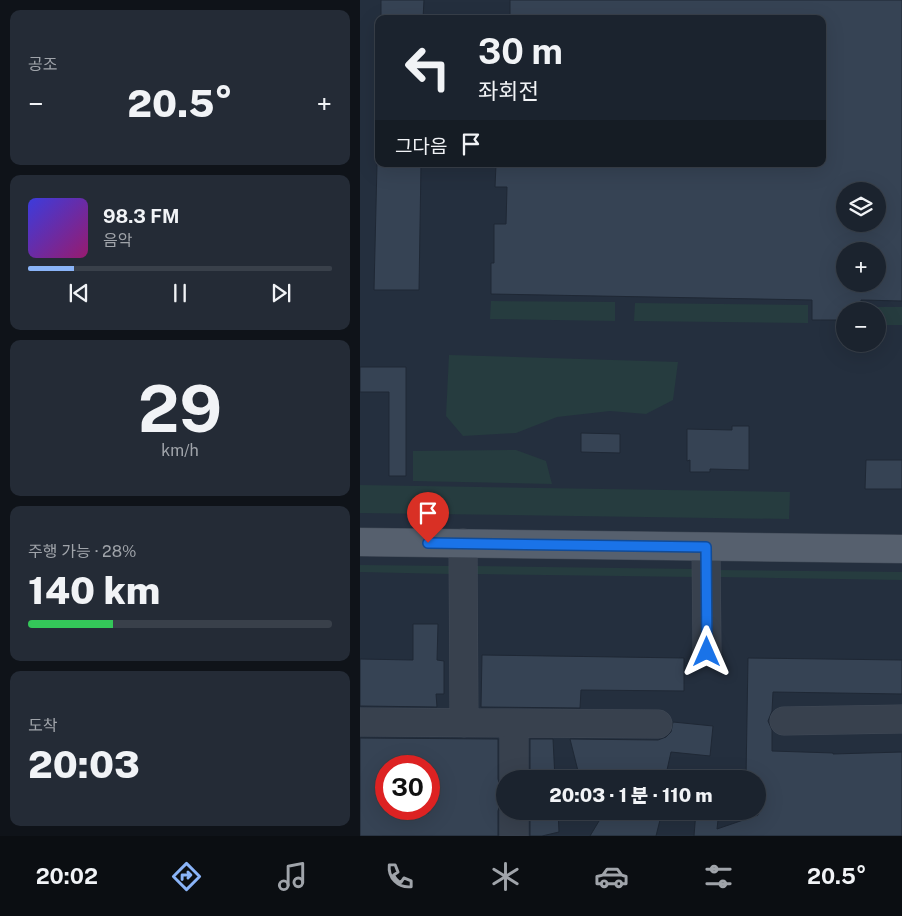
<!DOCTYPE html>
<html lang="ko">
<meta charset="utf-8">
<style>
body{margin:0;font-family:"Public Sans","Noto Sans KR",sans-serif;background:#242b36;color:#f1f3f6;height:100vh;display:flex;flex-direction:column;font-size:19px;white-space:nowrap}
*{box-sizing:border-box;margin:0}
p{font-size:16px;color:#a0a4aa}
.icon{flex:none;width:28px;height:28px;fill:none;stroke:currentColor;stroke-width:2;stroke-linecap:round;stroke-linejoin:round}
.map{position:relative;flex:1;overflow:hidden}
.panel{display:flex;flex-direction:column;gap:10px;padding:10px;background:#0f1319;width:360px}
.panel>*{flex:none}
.guide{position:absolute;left:15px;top:15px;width:451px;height:152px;border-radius:10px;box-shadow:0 5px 20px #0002,0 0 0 1px #39404a;background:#1b232e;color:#f1f3f6;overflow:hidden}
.tools{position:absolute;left:476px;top:182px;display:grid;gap:10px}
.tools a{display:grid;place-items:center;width:50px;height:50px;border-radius:50%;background:#1b232e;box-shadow:0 5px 20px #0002,0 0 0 1px #39404a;font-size:25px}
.speed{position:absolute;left:15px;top:755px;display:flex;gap:10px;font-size:25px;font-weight:700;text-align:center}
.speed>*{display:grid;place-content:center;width:65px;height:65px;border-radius:50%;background:#1b232e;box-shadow:0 5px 20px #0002,0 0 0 1px #39404a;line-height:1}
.speed .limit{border:8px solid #d22;background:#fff;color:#111}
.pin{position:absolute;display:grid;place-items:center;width:42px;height:42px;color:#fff;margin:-51px -21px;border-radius:50% 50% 50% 0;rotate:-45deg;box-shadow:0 0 5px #0007}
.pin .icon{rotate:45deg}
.me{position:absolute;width:55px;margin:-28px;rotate:0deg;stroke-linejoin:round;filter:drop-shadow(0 0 4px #0008)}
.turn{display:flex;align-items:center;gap:18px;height:105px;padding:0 20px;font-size:22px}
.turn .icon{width:65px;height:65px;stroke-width:2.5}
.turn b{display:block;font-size:35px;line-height:42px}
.then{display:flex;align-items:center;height:48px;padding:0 20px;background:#0003;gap:10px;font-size:19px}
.big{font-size:38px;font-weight:800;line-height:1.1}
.panel .widget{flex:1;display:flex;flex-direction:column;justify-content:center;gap:8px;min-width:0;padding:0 18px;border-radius:10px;background:#242b36}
.panel .dial{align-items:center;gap:0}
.dial b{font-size:65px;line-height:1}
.song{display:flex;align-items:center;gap:15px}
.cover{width:60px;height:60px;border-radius:8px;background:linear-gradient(135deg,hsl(240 70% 55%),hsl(320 70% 35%))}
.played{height:5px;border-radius:2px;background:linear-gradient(90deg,#8ab4f8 15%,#39404a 15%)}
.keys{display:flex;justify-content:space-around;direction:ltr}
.heat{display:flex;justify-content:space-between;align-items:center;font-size:28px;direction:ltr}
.charge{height:8px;border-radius:4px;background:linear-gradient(90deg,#34c759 28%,#39404a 0)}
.trip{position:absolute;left:136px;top:770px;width:270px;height:50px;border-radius:25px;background:#1b232e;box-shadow:0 5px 20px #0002,0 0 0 1px #39404a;font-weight:800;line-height:50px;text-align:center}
.menu{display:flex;height:80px;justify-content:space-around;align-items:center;background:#0b0e12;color:#a0a4aa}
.menu .icon{width:35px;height:35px}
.menu .selected{color:#8ab4f8}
.menu b{font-size:22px;color:#f1f3f6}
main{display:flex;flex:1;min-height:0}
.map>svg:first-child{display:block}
</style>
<main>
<section class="panel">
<div class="widget"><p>공조</p>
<div class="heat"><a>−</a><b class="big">20.5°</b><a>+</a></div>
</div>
<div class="widget">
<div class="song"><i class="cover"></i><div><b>98.3 FM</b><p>음악</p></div></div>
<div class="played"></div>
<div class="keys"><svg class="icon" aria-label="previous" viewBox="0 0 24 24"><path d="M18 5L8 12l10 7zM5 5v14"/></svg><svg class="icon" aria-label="pause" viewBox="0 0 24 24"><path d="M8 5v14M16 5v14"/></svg><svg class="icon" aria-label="next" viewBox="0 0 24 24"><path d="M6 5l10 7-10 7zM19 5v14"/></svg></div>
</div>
<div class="widget dial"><b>29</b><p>km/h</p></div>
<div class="widget"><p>주행 가능 · 28%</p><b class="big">140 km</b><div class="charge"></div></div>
<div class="widget"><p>도착</p><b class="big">20:03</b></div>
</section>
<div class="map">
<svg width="542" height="836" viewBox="0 0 542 836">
<rect width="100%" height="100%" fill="#242f3e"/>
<path fill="#263c3f" d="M 131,301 L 255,302 L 255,321 L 130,319 Z
M 275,303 L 448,305 L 448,323 L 274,321 Z
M 504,307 L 542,307 L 542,325 L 518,325 L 518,311 L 504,311 Z
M 89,355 L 90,355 L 318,362 L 313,400 L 286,414 L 250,411 L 197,417 L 156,433 L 103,436 L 86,416 Z
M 156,450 L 186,461 L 192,484 L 53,481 L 53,451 Z
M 0,485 L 430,492 L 429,519 L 0,513 Z
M 0,565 L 89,566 L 89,574 L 0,572 Z
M 116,566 L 335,569 L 335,577 L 116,574 Z
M 358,570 L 542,572 L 542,580 L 358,577 Z"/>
<path fill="#364354" stroke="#1f2835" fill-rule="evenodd" d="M 21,0 L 64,0 L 63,19 L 21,19 Z
M 150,0 L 542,0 L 542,301 L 501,300 L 501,311 L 485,311 L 485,320 L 452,320 L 452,300 L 131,294 L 131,263 L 134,263 L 134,224 L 146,224 L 147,187 L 135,187 L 136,165 L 462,164 L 462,19 L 150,19 ZM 485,191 L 518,191 L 518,224 L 485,224 ZM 485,251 L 518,251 L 518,284 L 485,284 Z
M 17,164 L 61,164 L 59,290 L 14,290 Z
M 0,367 L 46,367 L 46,476 L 29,476 L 29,392 L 0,392 Z
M 372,426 L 389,426 L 389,470 L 350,469 L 350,472 L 330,472 L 330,460 L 327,461 L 327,429 L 372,430 Z
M 221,433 L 260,434 L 260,453 L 221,452 Z
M 506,460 L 542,460 L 542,489 L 505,489 Z
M 53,624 L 78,624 L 77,660 L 84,661 L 84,694 L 76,694 L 77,707 L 0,706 L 0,659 L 53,660 Z
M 122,655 L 324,658 L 324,691 L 221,690 L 220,708 L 121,707 Z
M 388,658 L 542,660 L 542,694 L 413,692 L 412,711 L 408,721 L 412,730 L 412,751 L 473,753 L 473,754 L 542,752 L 542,836 L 334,836 L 336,811 L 359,811 L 357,829 L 398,815 L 398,779 L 386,779 Z
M 313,722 L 353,726 L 350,756 L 311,752 L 305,779 L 220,779 L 210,739 L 298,740 L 306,737 L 311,732 Z
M 0,738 L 138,739 L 138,779 L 140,786 L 145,791 L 145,799 L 140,804 L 138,811 L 138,836 L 0,836 ZM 26,766 L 69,766 L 69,813 L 26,812 Z
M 170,739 L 193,739 L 195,779 L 170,779 Z
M 170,811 L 198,811 L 199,832 L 182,836 L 170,836 Z
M 245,811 L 289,811 L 296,813 L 295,816 L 301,816 L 296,836 L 230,836 Z"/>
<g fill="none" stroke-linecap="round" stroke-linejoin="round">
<g stroke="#414a57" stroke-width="29">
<path id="minor" d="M 103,543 L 104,723
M 346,547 L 347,652
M 424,721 L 542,719
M 0,722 L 298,724
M 154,724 L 154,779
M 154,836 L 154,811"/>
</g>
<g stroke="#414a57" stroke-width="29">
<path id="major" d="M 0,542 L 542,549"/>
</g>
<use href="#minor" stroke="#38414e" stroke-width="28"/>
<use href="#major" stroke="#56606e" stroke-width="28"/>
</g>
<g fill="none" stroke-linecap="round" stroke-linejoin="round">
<g stroke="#114b97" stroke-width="12">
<path id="route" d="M 68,543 L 346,547 L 347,652"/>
</g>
<use href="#route" stroke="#1a73e8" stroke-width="9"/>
</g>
</svg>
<div class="tools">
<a><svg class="icon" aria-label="layers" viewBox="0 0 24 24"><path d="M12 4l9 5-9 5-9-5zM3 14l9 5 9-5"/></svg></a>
<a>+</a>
<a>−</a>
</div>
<div class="speed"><div class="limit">30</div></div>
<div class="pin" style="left:68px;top:543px;background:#d93025"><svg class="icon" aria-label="arrive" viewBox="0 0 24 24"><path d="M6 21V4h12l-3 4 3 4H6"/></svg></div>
<svg class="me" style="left:347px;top:652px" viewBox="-20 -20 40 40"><path d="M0-17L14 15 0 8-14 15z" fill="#1a73e8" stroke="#fff" stroke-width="4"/></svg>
<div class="trip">20:03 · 1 분 · 110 m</div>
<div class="guide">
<div class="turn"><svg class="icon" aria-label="left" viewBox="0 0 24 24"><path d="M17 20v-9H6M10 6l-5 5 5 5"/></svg><div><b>30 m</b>좌회전</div></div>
<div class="then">그다음<svg class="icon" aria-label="arrive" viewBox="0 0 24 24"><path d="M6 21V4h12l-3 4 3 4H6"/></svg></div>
</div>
</div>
</main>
<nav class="menu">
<b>20:02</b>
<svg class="icon selected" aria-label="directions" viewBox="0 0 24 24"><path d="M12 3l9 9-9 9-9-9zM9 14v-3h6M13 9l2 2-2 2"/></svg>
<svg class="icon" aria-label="music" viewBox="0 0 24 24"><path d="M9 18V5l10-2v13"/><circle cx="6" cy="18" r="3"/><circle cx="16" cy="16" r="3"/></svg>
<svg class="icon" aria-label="phone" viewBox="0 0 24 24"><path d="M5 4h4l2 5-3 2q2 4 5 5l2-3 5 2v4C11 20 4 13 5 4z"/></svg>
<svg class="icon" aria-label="climate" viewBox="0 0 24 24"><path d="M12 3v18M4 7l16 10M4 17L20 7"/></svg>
<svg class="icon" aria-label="car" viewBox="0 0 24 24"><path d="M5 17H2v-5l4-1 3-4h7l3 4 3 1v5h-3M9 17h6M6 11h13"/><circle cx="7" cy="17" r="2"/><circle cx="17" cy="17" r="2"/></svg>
<svg class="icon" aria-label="filters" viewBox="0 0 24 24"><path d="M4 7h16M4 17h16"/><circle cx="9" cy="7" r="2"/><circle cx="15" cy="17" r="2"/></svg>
<b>20.5°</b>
</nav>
